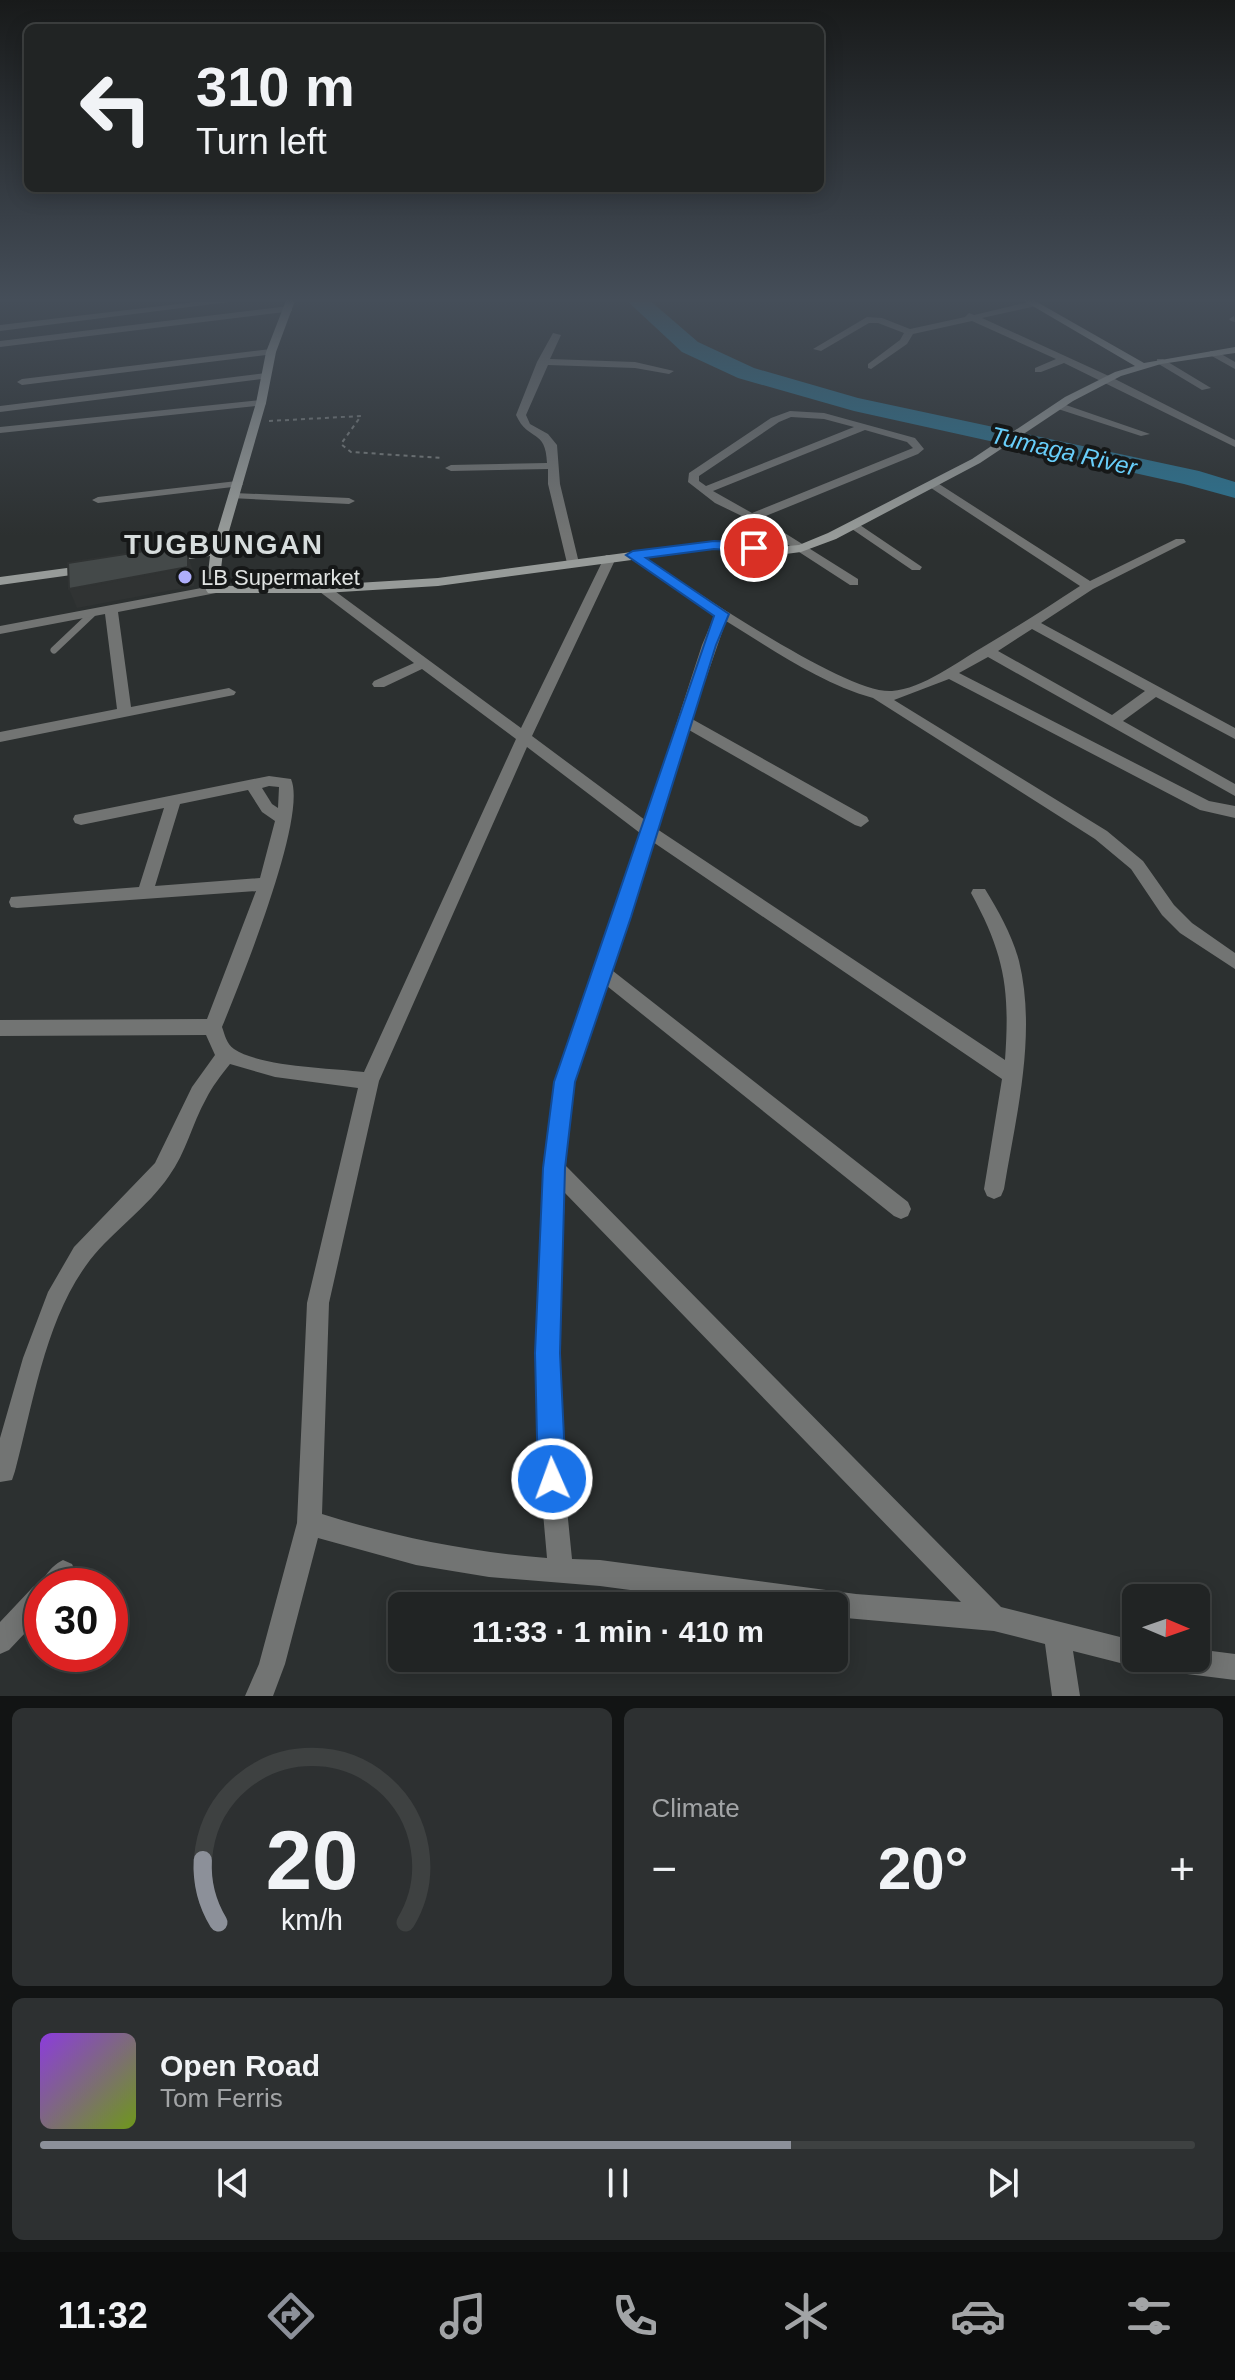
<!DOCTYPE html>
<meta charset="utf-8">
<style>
body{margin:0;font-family:Helvetica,sans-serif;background:#2d3031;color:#f1f3f6;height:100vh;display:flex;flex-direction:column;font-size:30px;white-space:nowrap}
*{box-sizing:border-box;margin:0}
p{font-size:26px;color:#a2a4a6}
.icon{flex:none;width:44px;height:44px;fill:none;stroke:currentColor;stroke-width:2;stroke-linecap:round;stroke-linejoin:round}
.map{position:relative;height:1696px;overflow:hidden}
.sheet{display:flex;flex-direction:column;gap:12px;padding:12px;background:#121414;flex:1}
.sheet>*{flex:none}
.banner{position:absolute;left:24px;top:24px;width:800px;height:168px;border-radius:12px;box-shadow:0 4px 20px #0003,0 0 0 2px #3e4141;background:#212424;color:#f1f3f6;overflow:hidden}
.needle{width:52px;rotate:92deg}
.controls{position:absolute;left:1122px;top:1584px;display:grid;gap:16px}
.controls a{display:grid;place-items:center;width:88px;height:88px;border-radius:12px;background:#212424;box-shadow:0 4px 20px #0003,0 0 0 2px #3e4141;font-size:40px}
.speed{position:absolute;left:24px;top:1568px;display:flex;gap:16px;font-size:40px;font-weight:700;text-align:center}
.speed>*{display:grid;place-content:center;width:104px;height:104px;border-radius:50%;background:#212424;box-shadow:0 4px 20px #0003,0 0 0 2px #3e4141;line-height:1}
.speed .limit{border:12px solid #d22;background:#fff;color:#111}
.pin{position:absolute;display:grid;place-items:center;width:68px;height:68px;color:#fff;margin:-34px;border:4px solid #fff;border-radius:50%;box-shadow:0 2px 8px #0007}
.me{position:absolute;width:88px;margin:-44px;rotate:358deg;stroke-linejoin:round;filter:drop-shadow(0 0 6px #0008)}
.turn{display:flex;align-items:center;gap:28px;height:168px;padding:0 40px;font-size:36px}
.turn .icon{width:104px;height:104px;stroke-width:2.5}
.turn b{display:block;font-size:56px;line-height:68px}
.big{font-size:60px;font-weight:600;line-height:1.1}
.sheet .tile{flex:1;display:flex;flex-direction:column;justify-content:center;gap:12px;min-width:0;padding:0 28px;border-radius:12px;background:#2d3031}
.sheet .dial{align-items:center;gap:0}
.dial svg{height:208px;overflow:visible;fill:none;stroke:#3e4141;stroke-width:7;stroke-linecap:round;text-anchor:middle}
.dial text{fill:#f1f3f6;stroke:none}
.song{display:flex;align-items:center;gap:24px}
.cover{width:96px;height:96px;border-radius:12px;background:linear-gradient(135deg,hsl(270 70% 55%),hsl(80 70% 35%))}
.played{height:8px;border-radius:4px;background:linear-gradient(90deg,#8c9099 65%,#3e4141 65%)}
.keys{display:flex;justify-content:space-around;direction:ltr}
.heat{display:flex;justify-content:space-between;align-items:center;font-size:44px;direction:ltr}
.sheet .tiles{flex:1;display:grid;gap:12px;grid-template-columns:1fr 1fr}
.tile:last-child{grid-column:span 2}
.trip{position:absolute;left:388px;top:1592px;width:460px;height:80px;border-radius:12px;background:#212424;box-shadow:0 4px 20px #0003,0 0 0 2px #3e4141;font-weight:600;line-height:80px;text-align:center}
.menu{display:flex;height:128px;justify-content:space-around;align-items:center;background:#0d0e0e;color:#a2a4a6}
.menu .icon{width:56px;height:56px}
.menu .active{color:#8c9099}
.menu b{font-size:36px;color:#f1f3f6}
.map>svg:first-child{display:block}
</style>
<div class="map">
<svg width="1235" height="1696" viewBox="0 0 1235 1696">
<rect width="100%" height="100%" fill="#2c3030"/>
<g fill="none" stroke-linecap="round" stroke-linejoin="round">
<path fill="#2c7390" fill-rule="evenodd" d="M 624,298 L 647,298 L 698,342 L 754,368 L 858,398 L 1199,471 L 1235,482 L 1235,498 L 1184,484 L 854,411 L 738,378 L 682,352 Z"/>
<path stroke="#797d7c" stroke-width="2" stroke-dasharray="4 4" stroke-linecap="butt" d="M 269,421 L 361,416 L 341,444 L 351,452 L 442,458"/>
<path stroke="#727473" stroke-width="7" d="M 324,589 L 332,570
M 54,650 L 92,614"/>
<path fill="#727473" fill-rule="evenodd" d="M 229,298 L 260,298 L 0,331 L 0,325 Z
M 1033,301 L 1036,302 L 1036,306 L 982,318 L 1111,377 L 1235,440 L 1235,447 L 1064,363 L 1041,372 L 1035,372 L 1035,368 L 1056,359 L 972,321 L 913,334 L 907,344 L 871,369 L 868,368 L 868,364 L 900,340 L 904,333 L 878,323 L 869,323 L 821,351 L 813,349 L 867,317 L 882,318 L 910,329 L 965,317 L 969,313 L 974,315 Z
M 289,306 L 292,307 L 292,311 L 0,347 L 0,341 Z
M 1234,316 L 1235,322 L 1231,321 L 1229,319 Z
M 553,333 L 561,335 L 550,359 L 635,362 L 674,371 L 669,374 L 635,368 L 548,365 L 526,415 L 530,424 L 548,434 L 557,445 L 560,484 L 579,563 L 573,567 L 567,563 L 548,484 L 548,469 L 451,471 L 445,468 L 451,465 L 547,463 C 546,428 528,442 516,415 L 537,362 Z
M 271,349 L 276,352 L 274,354 L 22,385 L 17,382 L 22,379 Z
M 1210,351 L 1216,351 L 1235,362 L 1235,369 L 1210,355 Z
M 1157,359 L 1163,359 L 1211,388 L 1202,390 L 1157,363 Z
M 266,373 L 269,374 L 269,378 L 0,412 L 0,406 Z
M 261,400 L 266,403 L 265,405 L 0,433 L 0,427 Z
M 1055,404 L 1063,404 L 1150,434 L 1141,436 L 1055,408 Z
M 790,411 L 824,413 L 915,438 L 924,449 L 918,454 L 761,518 L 858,579 L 858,585 L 850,585 L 748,519 L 715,503 L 688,482 L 689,473 L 771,418 ZM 791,417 L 824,419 L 854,427 L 706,486 L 699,481 L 699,476 L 779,422 ZM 865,430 L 907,442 L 913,448 L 752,513 L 713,491 Z
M 237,481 L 243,484 L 241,486 L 98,503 L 92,500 L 98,497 Z
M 928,482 L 936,482 L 1090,581 L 1176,539 L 1184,539 L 1186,542 L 1093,589 L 1041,623 L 1235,728 L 1235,739 L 1156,697 L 1123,721 L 1235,784 L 1235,796 L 988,657 L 959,673 L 1209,801 L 1235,806 L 1235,818 L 1200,810 L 949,679 L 894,700 L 1107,831 L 1143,861 L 1174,905 L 1192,923 L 1235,953 L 1235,969 L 1180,933 L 1162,915 L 1131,869 L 1095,839 L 873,698 C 820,683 772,649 726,621 L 692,719 L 867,817 L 869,821 L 861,827 L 855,825 L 689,730 L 657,829 L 1005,1060 C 1010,990 1005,955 971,893 L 973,889 L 985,889 C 999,912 1012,935 1019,961 C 1037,1035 1016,1116 1004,1189 L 1001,1196 L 994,1199 L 987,1196 L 984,1189 L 1002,1079 L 653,842 L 613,971 L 908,1202 L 911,1209 L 908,1216 L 901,1219 L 894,1216 L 607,986 L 575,1082 L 568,1121 L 566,1166 L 1001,1607 L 1136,1641 L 1136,1658 L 1148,1658 L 1145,1663 L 1136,1667 L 1073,1651 L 1080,1696 L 1052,1696 L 1045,1644 L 994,1631 L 834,1617 L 834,1606 L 751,1606 L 600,1586 L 489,1577 L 416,1565 L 318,1538 L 285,1664 L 273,1696 L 245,1696 L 259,1664 L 297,1523 L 307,1303 L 358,1088 L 275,1077 L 230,1064 C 221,1075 212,1087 206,1099 C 192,1124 186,1153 169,1176 C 147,1208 114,1230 90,1260 C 45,1319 34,1401 15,1471 L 12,1480 L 0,1482 L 0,1438 L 23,1358 L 48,1292 L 74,1247 L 155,1163 L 192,1087 L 215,1055 L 206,1035 L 0,1036 L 0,1020 L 207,1019 L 256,891 L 17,908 L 11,907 L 9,902 L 11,897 L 139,887 L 164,808 L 81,825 L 75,823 L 73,819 L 75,815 L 269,776 L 291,779 C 308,817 240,983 222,1027 C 225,1035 226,1043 234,1049 C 261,1067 330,1068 364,1072 L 516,739 L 422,669 L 384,687 L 374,687 L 372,684 L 374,681 L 414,663 L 320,592 L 320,586 L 328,586 L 521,728 L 604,558 L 606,555 L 614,555 L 616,558 L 532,736 L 645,820 L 702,645 L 715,614 L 629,558 L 629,552 L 637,552 C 682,582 846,695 892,691 C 922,689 959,661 983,647 C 1015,628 1048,607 1080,586 L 928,486 ZM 1032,629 L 1145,691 L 1112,715 L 998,651 ZM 527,747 L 640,833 L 555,1082 L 544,1168 L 536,1353 L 540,1479 L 547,1558 C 470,1552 395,1537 322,1514 L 329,1303 L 379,1081 ZM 269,786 L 279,787 L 278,808 L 272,804 L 262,788 ZM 248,790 L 262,812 L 275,821 L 260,878 L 155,886 L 180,804 ZM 565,1193 L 961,1602 L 856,1594 L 600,1560 L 572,1559 L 564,1479 L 558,1353 Z
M 234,493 L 349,498 L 355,501 L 349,504 L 230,498 L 228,496 Z
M 853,521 L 857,523 L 922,567 L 920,570 L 912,570 L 849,527 L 847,525 Z
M 212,586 L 218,590 L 216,593 L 118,612 L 131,707 L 229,688 L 236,692 L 234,695 L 0,742 L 0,732 L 117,709 L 105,614 L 0,634 L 0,626 Z
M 63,1560 L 72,1564 L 76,1573 L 68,1586 L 42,1586 L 42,1615 L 9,1650 L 0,1654 L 0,1622 L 33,1587 C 44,1582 48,1567 63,1560 Z
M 1196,1649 L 1235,1654 L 1235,1680 L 1163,1671 L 1154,1667 L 1150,1658 L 1196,1658 Z"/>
<path fill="#979b99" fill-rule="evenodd" d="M 287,298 L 296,298 L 276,352 L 266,403 L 223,552 L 219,586 L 324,585 L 438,578 L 714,541 L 778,547 L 799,545 L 828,533 L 972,459 L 1065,397 L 1115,372 L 1135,366 L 1019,298 L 1030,298 L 1144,363 L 1235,347 L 1235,353 L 1161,364 L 1121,376 L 1073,401 L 980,463 L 836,539 L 801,552 L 778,555 L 714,549 L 438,586 L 324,593 L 208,593 L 206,590 L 210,556 L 167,562 L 161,558 L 167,554 L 212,549 L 256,403 L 266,352 Z
M 89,565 L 95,569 L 93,572 L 0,585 L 0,577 Z"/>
</g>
<path fill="#303333" d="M 188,555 L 194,574 L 194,586 L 77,608 L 69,589 Z"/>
<path fill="#444949" stroke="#303333" stroke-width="2" d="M 170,547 L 188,555 L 188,567 L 69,589 L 68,563 Z"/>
<linearGradient id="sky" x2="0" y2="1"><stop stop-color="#181a1a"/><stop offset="0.56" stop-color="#454e59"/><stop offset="1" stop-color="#454e59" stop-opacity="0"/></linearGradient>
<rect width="1235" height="536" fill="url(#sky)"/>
<path fill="#1a73e8" stroke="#114b97" stroke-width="2" d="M 714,541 L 754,543 L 761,548 L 754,552 L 714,549 L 646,558 L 729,614 L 716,645 L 631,917 L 575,1082 L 565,1168 L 560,1353 L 566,1479 L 562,1489 L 552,1493 L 542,1489 L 538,1479 L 535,1353 L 543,1168 L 554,1082 L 714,616 L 626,555 L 633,551 Z"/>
<circle fill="#aeaefb" stroke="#161818" stroke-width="3" cx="185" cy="577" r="8"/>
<g text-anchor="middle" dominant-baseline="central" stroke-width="8" stroke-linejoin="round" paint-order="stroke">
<g font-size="22" fill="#e0e3e2" stroke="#161818" text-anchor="start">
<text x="201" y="577">LB Supermarket</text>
</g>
<g font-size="24" font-style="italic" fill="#68cefa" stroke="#161818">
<text transform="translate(1064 451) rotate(13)">Tumaga River</text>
</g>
<g font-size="28" font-weight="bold" letter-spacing="2" fill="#d7dddd" stroke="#161818">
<text x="224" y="544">TUGBUNGAN</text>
</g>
</g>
</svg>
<div class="controls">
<a><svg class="needle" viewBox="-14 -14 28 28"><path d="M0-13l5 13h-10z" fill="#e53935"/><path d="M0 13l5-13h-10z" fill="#a2a4a6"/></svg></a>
</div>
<div class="speed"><div class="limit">30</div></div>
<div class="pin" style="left:754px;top:548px;background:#d93025"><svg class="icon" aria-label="arrive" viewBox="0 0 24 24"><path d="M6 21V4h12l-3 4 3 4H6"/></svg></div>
<svg class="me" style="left:552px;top:1479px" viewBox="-20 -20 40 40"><circle r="17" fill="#1a73e8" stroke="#fff" stroke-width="3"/><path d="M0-11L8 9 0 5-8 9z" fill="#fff"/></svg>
<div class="trip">11:33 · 1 min · 410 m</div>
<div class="banner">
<div class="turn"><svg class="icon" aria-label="left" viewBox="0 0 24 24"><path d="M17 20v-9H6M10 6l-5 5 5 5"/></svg><div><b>310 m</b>Turn left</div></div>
</div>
</div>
<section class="sheet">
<div class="tiles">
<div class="tile dial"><svg viewBox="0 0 100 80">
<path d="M14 69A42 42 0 1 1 86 69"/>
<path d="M14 69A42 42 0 0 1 8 45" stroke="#8c9099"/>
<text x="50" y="56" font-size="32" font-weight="700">20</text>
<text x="50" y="72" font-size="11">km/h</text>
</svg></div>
<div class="tile"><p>Climate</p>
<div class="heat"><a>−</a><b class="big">20°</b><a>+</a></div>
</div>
<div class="tile">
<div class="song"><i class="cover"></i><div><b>Open Road</b><p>Tom Ferris</p></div></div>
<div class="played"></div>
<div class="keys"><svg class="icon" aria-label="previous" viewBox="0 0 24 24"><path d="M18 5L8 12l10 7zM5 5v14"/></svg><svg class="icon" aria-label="pause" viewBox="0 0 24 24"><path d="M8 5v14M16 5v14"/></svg><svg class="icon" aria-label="next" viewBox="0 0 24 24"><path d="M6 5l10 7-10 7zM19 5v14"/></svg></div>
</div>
</div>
</section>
<nav class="menu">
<b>11:32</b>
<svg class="icon active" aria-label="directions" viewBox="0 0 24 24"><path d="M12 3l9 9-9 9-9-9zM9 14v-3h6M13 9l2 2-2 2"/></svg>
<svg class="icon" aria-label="music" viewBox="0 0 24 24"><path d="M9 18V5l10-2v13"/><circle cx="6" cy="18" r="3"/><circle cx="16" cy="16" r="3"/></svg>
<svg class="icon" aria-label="phone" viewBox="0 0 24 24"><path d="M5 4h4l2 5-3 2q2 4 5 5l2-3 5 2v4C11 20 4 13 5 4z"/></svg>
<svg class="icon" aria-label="climate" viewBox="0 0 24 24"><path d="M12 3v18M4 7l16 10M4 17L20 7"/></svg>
<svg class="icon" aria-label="car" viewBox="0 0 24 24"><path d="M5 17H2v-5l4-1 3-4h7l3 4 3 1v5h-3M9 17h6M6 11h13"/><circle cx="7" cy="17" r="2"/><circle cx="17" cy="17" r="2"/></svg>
<svg class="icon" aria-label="filters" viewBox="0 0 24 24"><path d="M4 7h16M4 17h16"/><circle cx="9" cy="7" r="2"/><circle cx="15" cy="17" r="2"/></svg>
</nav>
